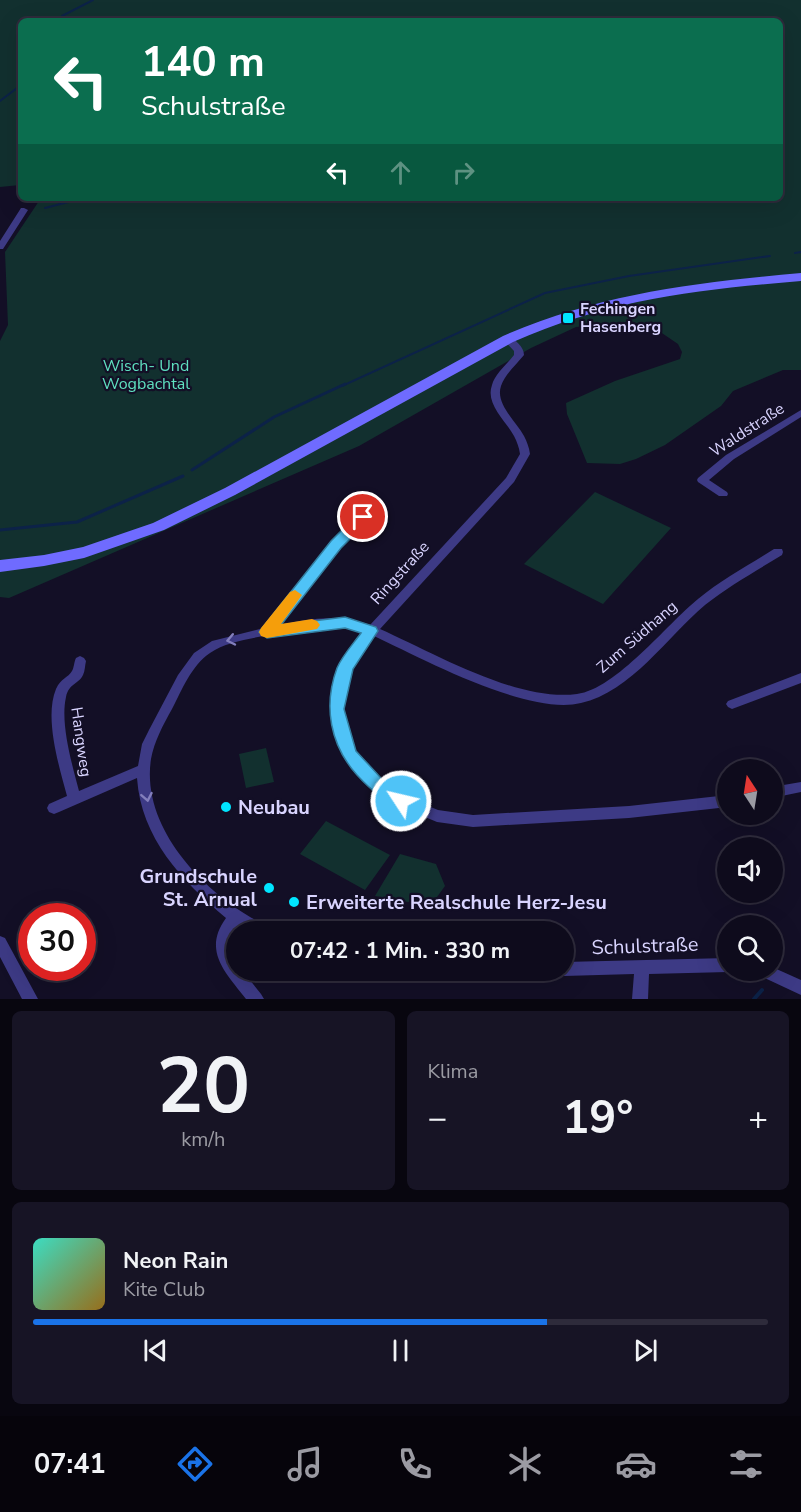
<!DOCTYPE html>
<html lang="de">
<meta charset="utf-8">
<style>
body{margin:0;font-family:"Nunito Sans",sans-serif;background:#171425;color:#f1f3f6;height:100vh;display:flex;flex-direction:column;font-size:22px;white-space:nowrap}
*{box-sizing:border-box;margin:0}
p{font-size:20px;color:#9b9ba3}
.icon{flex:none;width:33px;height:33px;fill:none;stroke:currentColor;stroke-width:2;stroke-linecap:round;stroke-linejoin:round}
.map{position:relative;height:999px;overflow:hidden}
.drawer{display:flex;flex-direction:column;gap:12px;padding:12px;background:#08060f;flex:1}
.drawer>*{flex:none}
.hud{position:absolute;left:18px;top:18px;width:765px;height:183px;border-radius:9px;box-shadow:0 6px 24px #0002,0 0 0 2px #2e2b3b;background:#0b6e4f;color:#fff;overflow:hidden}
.needle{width:39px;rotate:348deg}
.controls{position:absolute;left:717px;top:759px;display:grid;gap:12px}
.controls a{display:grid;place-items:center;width:66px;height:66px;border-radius:50%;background:#0e0b1c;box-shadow:0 6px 24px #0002,0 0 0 2px #2e2b3b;font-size:30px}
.speed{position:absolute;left:18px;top:903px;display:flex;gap:12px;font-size:30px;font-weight:700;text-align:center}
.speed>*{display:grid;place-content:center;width:78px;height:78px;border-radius:50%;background:#0e0b1c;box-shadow:0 6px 24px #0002,0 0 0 2px #2e2b3b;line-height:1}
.speed .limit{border:9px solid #d22;background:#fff;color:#111}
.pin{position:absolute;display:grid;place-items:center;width:51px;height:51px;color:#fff;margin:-26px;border:3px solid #fff;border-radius:50%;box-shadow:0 2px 6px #0007}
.me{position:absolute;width:66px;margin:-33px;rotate:305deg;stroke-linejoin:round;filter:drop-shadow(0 0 4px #0008)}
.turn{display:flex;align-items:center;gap:21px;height:126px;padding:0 24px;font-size:27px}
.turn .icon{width:78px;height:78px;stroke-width:2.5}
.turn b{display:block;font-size:42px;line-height:51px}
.lanes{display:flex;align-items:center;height:57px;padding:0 24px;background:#0003;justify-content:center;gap:30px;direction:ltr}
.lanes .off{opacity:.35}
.big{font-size:45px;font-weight:700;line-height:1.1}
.drawer .card{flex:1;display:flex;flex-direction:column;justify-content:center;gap:9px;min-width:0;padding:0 21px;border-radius:9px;background:#171425}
.drawer .dial{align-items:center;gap:0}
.dial b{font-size:78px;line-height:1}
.song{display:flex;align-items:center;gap:18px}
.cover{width:72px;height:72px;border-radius:9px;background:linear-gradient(135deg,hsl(170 70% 55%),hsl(40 70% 35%))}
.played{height:6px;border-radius:3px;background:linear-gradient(90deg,#1a73e8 70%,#2e2b3b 70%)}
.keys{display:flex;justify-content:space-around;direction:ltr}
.heat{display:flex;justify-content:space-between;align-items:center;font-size:33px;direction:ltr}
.drawer .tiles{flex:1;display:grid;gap:12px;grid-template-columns:1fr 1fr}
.card:last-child{grid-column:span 2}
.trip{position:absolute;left:226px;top:921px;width:348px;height:60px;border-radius:30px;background:#0e0b1c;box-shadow:0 6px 24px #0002,0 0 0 2px #2e2b3b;font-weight:700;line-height:60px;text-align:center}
.tabs{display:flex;height:96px;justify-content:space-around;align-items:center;background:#06040b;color:#9b9ba3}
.tabs .icon{width:42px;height:42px}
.tabs .selected{color:#1a73e8}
.tabs b{font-size:27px;color:#f1f3f6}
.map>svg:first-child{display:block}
</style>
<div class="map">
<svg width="801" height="999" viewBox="0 0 801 999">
<rect width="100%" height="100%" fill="#130f26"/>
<path fill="#12302f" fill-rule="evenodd" d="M 0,0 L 801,0 L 801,370 L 783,370 L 733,391 L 721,406 L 665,445 L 636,459 L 620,464 L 587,463 L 567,414 L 566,403 L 615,381 L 680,359 L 682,352 L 678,344 L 650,325 L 627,322 L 576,327 L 531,348 L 359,446 L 9,598 L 0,597 L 0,341 L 8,325 L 5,252 L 39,201 L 19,199 L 20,185 L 0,187 ZM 21,21 L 780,21 L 780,198 L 21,198 Z
M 595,492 L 671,528 L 603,604 L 524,564 Z
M 266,748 L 274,782 L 246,788 L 239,754 Z
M 326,821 L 390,855 L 365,890 L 300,854 Z
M 400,854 L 436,864 L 445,886 L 437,897 L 408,902 L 375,896 Z"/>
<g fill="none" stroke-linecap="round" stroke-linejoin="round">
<path stroke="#0c2248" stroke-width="2" d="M 58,21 L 62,16 L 93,0
M 0,101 L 21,85
M 45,208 L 84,198
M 795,253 L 801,252
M 342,386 L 545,293 L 629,276 L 770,256"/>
<path stroke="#0c2248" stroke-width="3" d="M 192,470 L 274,417 L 345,384
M 0,530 L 77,522 L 183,476"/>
<path stroke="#0c2248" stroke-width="4" d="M 754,999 L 762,990"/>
<path fill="#3d3a85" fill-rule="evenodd" d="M 21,208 L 24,208 L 28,210 L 3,249 L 0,249 L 0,241 Z
M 508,336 C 515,339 524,347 524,355 C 516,365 505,374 501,386 C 495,404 516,421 524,436 C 527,442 529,447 530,454 L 514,482 L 380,629 C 434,653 517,702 577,694 C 616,689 667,624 698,599 C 721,580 749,565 774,549 L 782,549 L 783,552 L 782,555 C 756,571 729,586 705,605 C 667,637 631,692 581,703 C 528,716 423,659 374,636 L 351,669 L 342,709 L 351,746 L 355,752 L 380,779 L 406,797 L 438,810 L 473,815 L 629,806 L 728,795 L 728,807 L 629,818 L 473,827 L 437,822 L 396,805 L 370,787 L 345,760 L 339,747 L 330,709 L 339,668 L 364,632 C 336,621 307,627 279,633 C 257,638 229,640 210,653 C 191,666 182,690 172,709 C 163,725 154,742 151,759 C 140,831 210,899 269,927 L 271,932 L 248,932 L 237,926 C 220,949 237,951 237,970 L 242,970 L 261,994 L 264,999 L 246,999 C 226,973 202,951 226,918 C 182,881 141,838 137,778 L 59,812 L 54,814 L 49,812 L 47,808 L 49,804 L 67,796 C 59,766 44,718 56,689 C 61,678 68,678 72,671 C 74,668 74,662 76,658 L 80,656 L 84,658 L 86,661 C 85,665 85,671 83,675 C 79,684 69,683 66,697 C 60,724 72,764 79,791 L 138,766 L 142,744 L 149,730 L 178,675 L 194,653 L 212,641 L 264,628 L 332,542 L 373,501 L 377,499 L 382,503 L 381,505 L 340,548 L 279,625 C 311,618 339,614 370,625 L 506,478 L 520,454 C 519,447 517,442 514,436 C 506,421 485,404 492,385 C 495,374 507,364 514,355 L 514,351 L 503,339 Z
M 801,410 L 801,417 L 734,459 L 709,480 L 727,492 L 728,494 L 727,496 L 719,496 L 698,482 L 697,480 L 698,478 L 726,455 Z
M 801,673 L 801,683 L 732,709 L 728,707 L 726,704 L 728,701 Z
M 801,782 L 801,792 L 772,798 L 772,787 Z
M 0,936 L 5,938 L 38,999 L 22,999 L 0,957 Z
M 728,958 L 728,970 L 732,970 L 728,972 L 649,974 L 648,999 L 632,999 L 634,974 L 564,976 L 559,974 L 557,970 L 564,970 L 564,962 Z
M 772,967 L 801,980 L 801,995 L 758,975 L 756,970 L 772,970 Z
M 390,970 L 470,970 L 468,975 L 463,977 L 397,977 L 392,975 Z"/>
<path fill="#6f6bff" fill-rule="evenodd" d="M 801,273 L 801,281 C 695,290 611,299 513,342 L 235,495 L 164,530 L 84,558 L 44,566 L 0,572 L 0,560 L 44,555 L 83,547 L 153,523 L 225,488 L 503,336 C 603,293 694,283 801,273 Z"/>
</g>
<defs><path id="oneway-chevron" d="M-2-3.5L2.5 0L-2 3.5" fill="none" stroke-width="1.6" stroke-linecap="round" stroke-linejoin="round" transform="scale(1.5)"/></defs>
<g stroke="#837fbc">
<use href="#oneway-chevron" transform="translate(231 640) rotate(168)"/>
<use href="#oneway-chevron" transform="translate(147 797) rotate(79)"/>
</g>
<path fill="#4fc3f7" stroke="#337fa1" stroke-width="1.5" d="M 363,512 L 368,514 L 368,521 L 341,548 L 281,625 L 345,617 L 376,627 L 378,631 L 353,669 L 344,709 L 356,751 L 381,778 L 407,796 L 409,801 L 407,806 L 401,808 C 384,802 369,788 357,775 C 330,745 323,706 337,668 C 342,656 353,644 361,633 L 345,628 L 267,638 L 259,632 L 331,541 L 358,514 Z"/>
<path fill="#f59e0b" d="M 295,590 L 302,595 L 281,624 L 312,619 L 317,621 L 320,625 L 317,629 L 267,638 L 261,636 L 259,632 L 261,628 L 290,592 Z"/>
<g fill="#00e5ff" stroke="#130f26" stroke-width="2">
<rect x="562" y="312" width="12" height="12" rx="3"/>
<circle cx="226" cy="807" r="6"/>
<circle cx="269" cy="888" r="6"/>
<circle cx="294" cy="902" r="6"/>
</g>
<g text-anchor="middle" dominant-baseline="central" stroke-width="4.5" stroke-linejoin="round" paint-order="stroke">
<g font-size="16" font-weight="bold" fill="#d9d4ff" stroke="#130f26" text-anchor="start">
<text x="580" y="309">Fechingen<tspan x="580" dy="18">Hasenberg</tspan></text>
</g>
<g font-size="16" fill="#5fe0c0" stroke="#130f26">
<text x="146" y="366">Wisch- Und<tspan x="146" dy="18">Wogbachtal</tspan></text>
</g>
<g font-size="16" fill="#d9d4ff" stroke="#130f26">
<text transform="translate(747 430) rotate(-33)">Waldstraße</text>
<text transform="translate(400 573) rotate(-48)">Ringstraße</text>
<text transform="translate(637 637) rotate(-41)">Zum Südhang</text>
<text transform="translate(81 742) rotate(82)">Hangweg</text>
</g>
<g font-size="20" font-weight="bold" fill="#d9d4ff" stroke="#130f26" text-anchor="start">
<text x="238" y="807">Neubau</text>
<text x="257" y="876" text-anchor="end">Grundschule<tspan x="257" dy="23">St. Arnual</tspan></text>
<text x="306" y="902">Erweiterte Realschule Herz-Jesu</text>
</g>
<g font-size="20" fill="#d9d4ff" stroke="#130f26">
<text transform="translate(645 946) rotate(-2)">Schulstraße</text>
</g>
</g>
</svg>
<div class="controls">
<a><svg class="needle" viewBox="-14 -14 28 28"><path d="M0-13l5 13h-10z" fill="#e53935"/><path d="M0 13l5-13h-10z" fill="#9b9ba3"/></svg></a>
<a><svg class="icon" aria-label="sound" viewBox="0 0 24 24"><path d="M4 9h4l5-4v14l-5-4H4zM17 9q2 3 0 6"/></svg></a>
<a><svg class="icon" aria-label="search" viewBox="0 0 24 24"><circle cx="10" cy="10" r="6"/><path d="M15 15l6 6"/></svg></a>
</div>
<div class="speed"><div class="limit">30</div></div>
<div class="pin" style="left:363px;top:517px;background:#d93025"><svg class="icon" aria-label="arrive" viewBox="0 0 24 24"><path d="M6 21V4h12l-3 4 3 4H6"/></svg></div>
<svg class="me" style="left:401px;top:801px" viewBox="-20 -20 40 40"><circle r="17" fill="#4fc3f7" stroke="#fff" stroke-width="3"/><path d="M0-11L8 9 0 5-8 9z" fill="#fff"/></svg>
<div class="trip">07:42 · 1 Min. · 330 m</div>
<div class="hud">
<div class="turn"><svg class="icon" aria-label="left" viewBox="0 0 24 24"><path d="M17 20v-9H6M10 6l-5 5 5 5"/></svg><div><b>140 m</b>Schulstraße</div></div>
<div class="lanes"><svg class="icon" aria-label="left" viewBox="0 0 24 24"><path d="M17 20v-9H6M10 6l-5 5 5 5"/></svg><svg class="icon off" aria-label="ahead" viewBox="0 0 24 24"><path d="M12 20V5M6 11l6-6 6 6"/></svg><svg class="icon off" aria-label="right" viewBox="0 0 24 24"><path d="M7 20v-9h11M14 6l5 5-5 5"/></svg></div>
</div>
</div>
<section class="drawer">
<div class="tiles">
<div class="card dial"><b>20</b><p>km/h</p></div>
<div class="card"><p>Klima</p>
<div class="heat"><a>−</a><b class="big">19°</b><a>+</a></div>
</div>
<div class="card">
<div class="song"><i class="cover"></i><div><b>Neon Rain</b><p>Kite Club</p></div></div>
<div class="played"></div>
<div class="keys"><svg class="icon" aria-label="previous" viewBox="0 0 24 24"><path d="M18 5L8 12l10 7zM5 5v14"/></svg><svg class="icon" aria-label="pause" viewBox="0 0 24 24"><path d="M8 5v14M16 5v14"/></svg><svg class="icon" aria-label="next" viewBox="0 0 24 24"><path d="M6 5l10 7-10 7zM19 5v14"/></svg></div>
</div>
</div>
</section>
<nav class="tabs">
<b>07:41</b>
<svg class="icon selected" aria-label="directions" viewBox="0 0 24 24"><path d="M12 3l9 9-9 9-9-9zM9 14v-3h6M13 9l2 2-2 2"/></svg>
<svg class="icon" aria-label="music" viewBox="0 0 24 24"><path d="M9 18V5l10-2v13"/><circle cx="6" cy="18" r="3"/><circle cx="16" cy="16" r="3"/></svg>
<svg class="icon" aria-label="phone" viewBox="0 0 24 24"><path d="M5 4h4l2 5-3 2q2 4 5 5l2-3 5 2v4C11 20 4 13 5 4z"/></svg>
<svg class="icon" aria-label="climate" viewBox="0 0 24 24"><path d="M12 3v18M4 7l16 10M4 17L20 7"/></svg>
<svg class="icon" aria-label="car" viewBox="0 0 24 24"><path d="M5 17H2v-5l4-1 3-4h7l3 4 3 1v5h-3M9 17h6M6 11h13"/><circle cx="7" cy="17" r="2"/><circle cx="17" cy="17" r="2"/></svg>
<svg class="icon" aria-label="filters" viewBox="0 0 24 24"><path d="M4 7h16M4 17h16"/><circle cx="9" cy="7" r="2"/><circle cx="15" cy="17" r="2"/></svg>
</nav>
